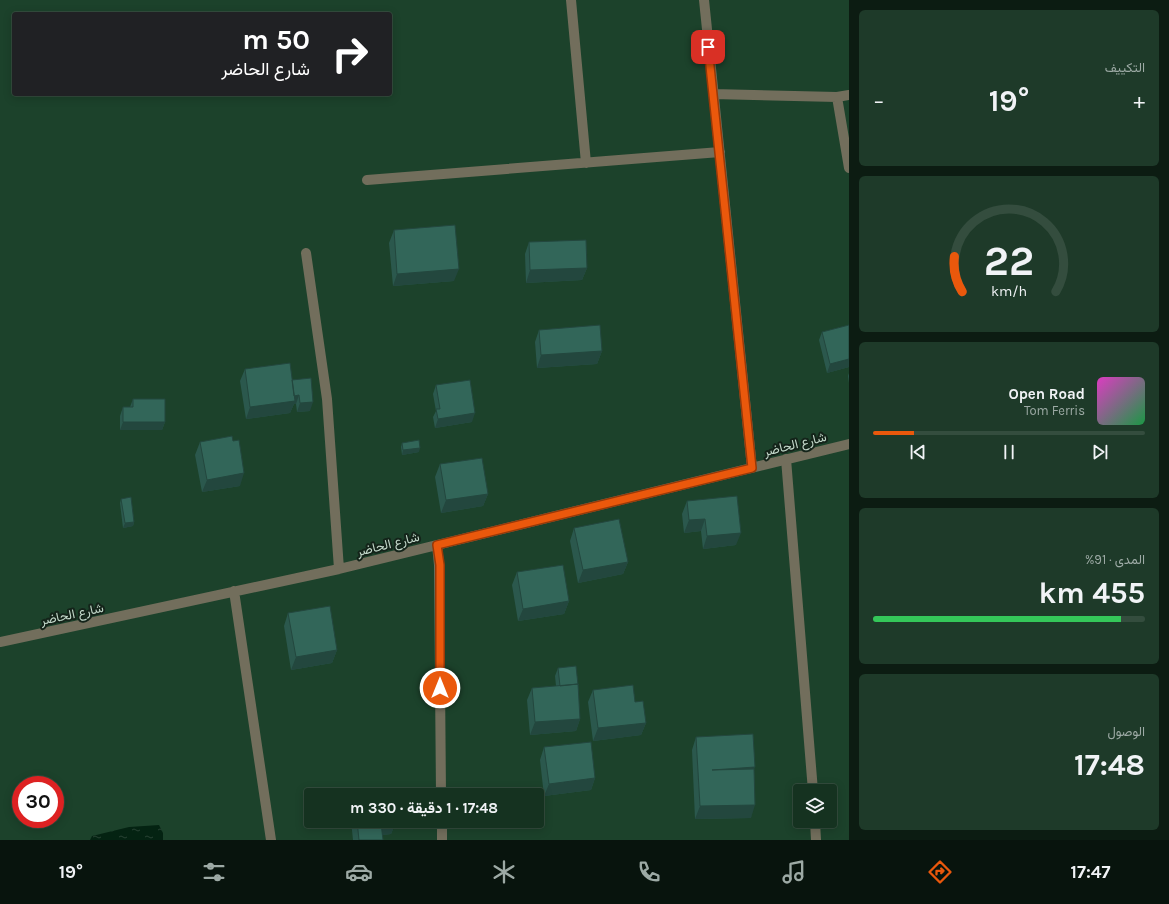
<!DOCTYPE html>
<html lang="ar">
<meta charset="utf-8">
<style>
body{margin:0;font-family:Karla,Vazirmatn,sans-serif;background:#1e3a29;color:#f1f3f6;direction:rtl;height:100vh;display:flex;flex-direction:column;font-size:15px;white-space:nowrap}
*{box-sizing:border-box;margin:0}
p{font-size:13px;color:#9daaa5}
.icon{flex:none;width:22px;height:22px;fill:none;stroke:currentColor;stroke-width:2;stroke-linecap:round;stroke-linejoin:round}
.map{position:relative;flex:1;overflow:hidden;direction:ltr}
.drawer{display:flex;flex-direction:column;gap:10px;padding:10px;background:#0c1c12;width:320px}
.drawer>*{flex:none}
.top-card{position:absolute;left:12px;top:12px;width:380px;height:84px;border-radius:4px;box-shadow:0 2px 10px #0003,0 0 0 1px #344d3e;direction:rtl;background:#202124;color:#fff;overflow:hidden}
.buttons{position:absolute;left:793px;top:784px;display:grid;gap:8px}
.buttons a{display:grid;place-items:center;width:44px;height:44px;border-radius:4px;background:#153220;box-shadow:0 2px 10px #0003,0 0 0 1px #344d3e;font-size:20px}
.speed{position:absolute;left:12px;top:776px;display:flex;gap:8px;font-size:20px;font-weight:700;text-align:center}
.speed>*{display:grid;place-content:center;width:52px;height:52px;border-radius:50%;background:#153220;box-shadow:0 2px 10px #0003,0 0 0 1px #344d3e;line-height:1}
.speed .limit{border:6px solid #d22;background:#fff;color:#111}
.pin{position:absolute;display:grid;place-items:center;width:34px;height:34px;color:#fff;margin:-17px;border-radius:8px;box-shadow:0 2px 6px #0006}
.me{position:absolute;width:44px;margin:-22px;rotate:0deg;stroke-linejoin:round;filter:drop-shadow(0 0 3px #0008)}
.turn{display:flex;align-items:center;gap:14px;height:84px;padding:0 16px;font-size:18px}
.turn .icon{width:52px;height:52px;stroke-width:2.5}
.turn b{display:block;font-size:28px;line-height:34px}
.big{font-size:30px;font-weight:700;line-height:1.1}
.drawer .tile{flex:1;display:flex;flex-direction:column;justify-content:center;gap:6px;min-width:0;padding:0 14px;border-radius:6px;background:#1e3a29}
.drawer .dial{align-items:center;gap:0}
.dial svg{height:104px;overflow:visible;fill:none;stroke:#344d3e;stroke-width:7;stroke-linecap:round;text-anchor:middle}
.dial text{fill:#f1f3f6;stroke:none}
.song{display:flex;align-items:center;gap:12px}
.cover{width:48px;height:48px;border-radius:6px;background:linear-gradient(135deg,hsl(310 70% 55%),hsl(140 70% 35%))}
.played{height:4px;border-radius:2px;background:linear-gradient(90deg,#ea580c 15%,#344d3e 15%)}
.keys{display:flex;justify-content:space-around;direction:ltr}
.heat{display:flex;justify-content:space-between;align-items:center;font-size:22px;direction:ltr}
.charge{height:6px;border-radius:3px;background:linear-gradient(90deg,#34c759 91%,#344d3e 0)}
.trip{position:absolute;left:304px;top:788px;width:240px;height:40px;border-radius:4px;background:#153220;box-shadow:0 2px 10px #0003,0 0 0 1px #344d3e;font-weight:700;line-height:40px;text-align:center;direction:rtl}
.tab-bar{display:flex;height:64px;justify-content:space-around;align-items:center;background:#08140d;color:#9daaa5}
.tab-bar .icon{width:28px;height:28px}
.tab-bar .current{color:#ea580c}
.tab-bar b{font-size:18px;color:#f1f3f6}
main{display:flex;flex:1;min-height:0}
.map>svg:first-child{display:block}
</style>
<main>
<section class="drawer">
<div class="tile"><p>التكييف</p>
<div class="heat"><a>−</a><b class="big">19°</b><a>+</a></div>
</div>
<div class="tile dial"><svg viewBox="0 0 100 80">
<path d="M14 69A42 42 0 1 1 86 69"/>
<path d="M14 69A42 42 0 0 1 8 42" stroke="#ea580c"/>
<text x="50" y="56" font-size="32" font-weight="700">22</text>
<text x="50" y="72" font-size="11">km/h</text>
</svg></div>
<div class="tile">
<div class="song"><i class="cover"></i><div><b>Open Road</b><p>Tom Ferris</p></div></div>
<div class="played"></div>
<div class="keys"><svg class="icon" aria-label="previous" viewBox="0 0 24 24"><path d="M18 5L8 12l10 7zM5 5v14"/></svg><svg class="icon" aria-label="pause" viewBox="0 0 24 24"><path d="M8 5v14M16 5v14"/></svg><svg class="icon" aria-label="next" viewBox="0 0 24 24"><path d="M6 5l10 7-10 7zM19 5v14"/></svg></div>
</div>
<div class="tile"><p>المدى · 91%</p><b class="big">455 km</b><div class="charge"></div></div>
<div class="tile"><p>الوصول</p><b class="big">17:48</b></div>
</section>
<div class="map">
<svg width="849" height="840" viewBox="0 0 849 840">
<defs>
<pattern id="water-ripples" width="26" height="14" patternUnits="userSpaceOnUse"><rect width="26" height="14" fill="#042312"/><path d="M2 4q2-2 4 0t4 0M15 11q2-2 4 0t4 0" fill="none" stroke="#274233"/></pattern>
</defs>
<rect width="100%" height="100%" fill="#1c422b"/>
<path fill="url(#water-ripples)" d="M 159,825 L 163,833 L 163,840 L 90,840 L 92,836 L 129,827 Z"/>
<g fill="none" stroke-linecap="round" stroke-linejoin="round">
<path stroke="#726e5c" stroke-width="10" d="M 571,0 L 586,163
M 704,0 L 752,468
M 713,94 L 837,97 L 849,95
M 837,97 L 849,168
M 367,180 L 720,152
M 306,253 L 327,399 L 339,569
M 786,459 L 813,791
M 437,545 L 439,565 L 441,795
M 234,591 L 271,840
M 0,642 L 339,569 L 849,444
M 442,821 L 442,840
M 815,821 L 816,840"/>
</g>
<path fill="#2b584d" d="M 394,230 L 454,281 L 393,286 L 389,243 Z
M 529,242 L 587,268 L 582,280 L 526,283 L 525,254 Z
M 849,325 L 849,367 L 827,373 L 819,340 L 822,332 Z
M 539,330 L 602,351 L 597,364 L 537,368 L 535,342 Z
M 245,369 L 292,380 L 310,411 L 297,412 L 296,404 L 294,404 L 290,413 L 246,419 L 240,381 Z
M 849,373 L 849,383 L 848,376 Z
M 436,385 L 472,422 L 435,428 L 433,417 L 436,411 L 433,394 Z
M 133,399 L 165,422 L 162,430 L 120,430 L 120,416 L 123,407 L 130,407 Z
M 200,442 L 240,486 L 202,492 L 195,455 Z
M 402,443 L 419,452 L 402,455 L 401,447 Z
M 440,464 L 488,494 L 483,506 L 441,513 L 435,477 Z
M 121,499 L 134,522 L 133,526 L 123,528 L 120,503 Z
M 687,501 L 736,545 L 703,549 L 701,531 L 684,533 L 682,514 Z
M 574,528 L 628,562 L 623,574 L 578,583 L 570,541 Z
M 517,572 L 569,601 L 564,614 L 518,621 L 512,585 Z
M 288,613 L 337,650 L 332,663 L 291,670 L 284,626 Z
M 558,668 L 578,687 L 580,719 L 576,731 L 530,735 L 527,700 L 532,688 L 556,686 L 555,676 Z
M 593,690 L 635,702 L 646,723 L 641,735 L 593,741 L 588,702 Z
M 696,737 L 754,769 L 751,818 L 695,819 L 692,750 Z
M 544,747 L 595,778 L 591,790 L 544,796 L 540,760 Z
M 351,821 L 396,821 L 396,822 L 391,834 L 382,835 L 383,840 L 353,840 Z"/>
<path fill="#23473e" d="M 587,268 L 582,280 L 526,283 L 530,270 Z
M 459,269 L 454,281 L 393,286 L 397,274 Z
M 602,351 L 597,364 L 537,368 L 541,355 Z
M 849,359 L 849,367 L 827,373 L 830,364 Z
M 299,395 L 296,404 L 294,404 L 290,413 L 246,419 L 250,407 L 292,396 Z
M 313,402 L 310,411 L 297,412 L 300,403 Z
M 475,413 L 472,422 L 435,428 L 438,419 Z
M 123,422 L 165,422 L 162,430 L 120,430 Z
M 420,448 L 419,452 L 402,455 L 403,450 Z
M 244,473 L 240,486 L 202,492 L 207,480 Z
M 488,494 L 483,506 L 441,513 L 446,500 Z
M 705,519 L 701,531 L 684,533 L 689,520 Z
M 134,522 L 133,526 L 123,528 L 125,523 Z
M 741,533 L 736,545 L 703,549 L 707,536 Z
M 628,562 L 623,574 L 578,583 L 583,570 Z
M 569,601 L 564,614 L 518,621 L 523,609 Z
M 337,650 L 332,663 L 291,670 L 296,657 Z
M 580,719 L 576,731 L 530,735 L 535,722 Z
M 646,723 L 641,735 L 593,741 L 598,728 Z
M 755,767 L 751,780 L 712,770 Z
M 595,778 L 591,790 L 544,796 L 549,784 Z
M 755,805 L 751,818 L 695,819 L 700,806 Z
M 396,822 L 391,834 L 376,836 L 381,823 Z"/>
<path fill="#326659" stroke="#23473e" d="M 455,225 L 459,269 L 397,274 L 394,230 Z
M 586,240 L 587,268 L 530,270 L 529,242 Z
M 600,325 L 602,351 L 541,355 L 539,330 Z
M 849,325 L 849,359 L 830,364 L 822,332 Z
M 290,363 L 295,401 L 250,407 L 245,369 Z
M 311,378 L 313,402 L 300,403 L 299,395 L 294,396 L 292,380 Z
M 470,380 L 475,413 L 438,419 L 436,409 L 440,409 L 436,385 Z
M 133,399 L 165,399 L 165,422 L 123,422 L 123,407 L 133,407 Z
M 232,436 L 233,441 L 239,440 L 244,473 L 207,480 L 200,442 Z
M 419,440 L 420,448 L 403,450 L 402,443 Z
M 482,458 L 488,494 L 446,500 L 440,464 Z
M 737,496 L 741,533 L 707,536 L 705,519 L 689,520 L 687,501 Z
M 131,497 L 134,522 L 125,523 L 121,499 Z
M 619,519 L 628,562 L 583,570 L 574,528 Z
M 563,565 L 569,601 L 523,609 L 517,572 Z
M 330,606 L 337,650 L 296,657 L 288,613 Z
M 576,666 L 578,685 L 578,684 L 560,686 L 558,668 Z
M 578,684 L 580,719 L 535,722 L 532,688 Z
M 633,685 L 635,702 L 643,701 L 646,723 L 598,728 L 593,690 Z
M 753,734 L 755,767 L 712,770 L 754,769 L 755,805 L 700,806 L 696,737 Z
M 591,742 L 595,778 L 549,784 L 544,747 Z
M 357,821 L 396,821 L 396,822 L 381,823 L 383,840 L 359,840 Z"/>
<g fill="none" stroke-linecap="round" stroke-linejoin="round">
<g stroke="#983908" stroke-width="10">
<path id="route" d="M 440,688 L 440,565 L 437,545 L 752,468 L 708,47"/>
</g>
<use href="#route" stroke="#ea580c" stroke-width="7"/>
</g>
<g text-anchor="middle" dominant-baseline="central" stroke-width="4" stroke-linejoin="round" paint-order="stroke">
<g font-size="13" fill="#c2d7c9" stroke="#14241a">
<text transform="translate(795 444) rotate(-14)">شارع الحاضر</text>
<text transform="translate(388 544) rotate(-14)">شارع الحاضر</text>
<text transform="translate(72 614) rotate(-12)">شارع الحاضر</text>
</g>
</g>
</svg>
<div class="buttons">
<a><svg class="icon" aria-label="layers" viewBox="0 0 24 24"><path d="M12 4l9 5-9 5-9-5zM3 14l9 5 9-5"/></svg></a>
</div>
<div class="speed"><div class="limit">30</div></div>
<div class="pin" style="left:708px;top:47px;background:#d93025"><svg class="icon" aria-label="arrive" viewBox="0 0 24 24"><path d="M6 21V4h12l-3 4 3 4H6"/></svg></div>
<svg class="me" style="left:440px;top:688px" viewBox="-20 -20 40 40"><circle r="17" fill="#ea580c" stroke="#fff" stroke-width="3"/><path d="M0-11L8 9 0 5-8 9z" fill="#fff"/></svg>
<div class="trip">17:48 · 1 دقيقة · 330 m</div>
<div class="top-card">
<div class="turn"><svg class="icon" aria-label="right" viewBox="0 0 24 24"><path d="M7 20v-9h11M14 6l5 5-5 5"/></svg><div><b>50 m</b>شارع الحاضر</div></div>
</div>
</div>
</main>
<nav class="tab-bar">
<b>17:47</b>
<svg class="icon current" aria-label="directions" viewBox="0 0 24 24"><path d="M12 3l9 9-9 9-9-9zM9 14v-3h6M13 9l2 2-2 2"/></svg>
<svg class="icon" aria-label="music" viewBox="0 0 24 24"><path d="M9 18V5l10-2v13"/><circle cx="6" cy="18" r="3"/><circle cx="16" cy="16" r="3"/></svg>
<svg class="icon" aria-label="phone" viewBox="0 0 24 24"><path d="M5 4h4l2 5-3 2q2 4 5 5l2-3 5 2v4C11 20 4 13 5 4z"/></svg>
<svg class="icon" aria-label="climate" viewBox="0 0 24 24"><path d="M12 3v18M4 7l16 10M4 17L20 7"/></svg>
<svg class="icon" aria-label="car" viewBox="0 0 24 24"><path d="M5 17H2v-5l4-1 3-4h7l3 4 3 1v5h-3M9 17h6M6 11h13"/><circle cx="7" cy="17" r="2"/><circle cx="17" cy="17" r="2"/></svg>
<svg class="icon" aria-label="filters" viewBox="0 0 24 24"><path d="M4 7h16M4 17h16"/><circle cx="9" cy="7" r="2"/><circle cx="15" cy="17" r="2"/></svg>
<b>19°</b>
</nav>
